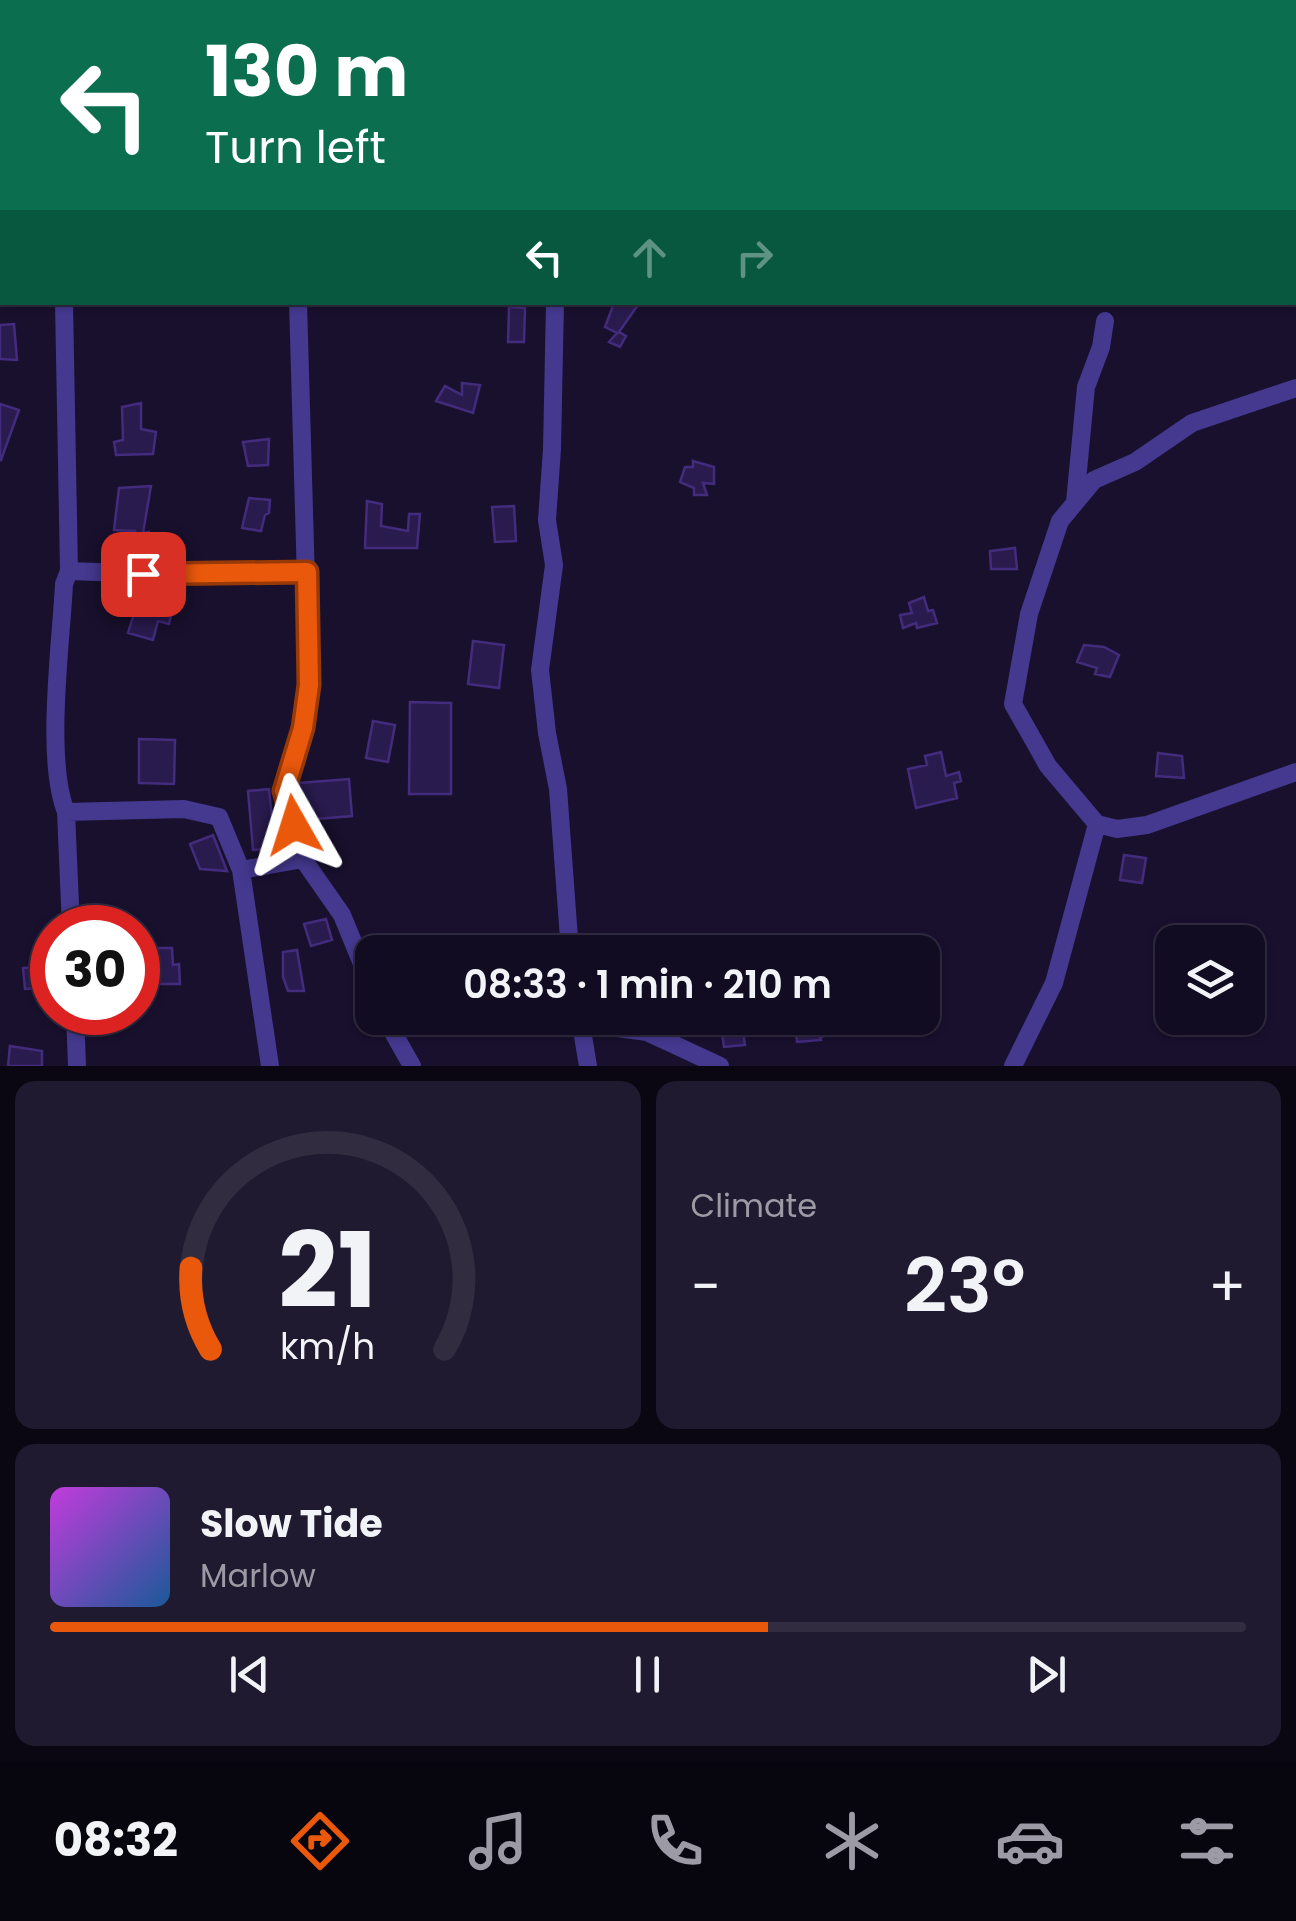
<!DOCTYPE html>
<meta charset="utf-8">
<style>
body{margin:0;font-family:Poppins,sans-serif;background:#1f1a2f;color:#f1f3f6;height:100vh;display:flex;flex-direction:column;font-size:38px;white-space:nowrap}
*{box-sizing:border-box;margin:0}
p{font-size:32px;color:#9c9ba5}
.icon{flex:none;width:55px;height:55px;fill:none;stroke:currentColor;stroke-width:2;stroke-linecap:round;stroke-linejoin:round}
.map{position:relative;height:1066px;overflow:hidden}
.panel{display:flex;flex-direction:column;gap:15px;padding:15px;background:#0a0713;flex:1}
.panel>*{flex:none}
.hud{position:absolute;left:0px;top:0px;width:1298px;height:305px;box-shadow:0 2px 8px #0004,0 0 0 2px #312c40;background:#0b6e4f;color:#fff;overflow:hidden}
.tools{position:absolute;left:1155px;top:925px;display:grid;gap:20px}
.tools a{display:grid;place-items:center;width:110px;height:110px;border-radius:20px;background:#120c22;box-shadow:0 2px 8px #0004,0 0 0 2px #312c40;font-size:50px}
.speed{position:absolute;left:30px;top:905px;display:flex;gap:20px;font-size:50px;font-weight:700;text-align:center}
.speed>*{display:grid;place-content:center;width:130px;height:130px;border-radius:50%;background:#120c22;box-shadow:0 2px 8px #0004,0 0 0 2px #312c40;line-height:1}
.speed .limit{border:15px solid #d22;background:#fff;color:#111}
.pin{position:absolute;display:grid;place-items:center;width:85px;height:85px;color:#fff;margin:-42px;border-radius:20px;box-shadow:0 5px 15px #0006}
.me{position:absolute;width:110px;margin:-55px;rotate:354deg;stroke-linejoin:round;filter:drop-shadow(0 0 8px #0008)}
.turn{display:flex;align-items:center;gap:35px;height:210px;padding:0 40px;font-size:45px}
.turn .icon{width:130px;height:130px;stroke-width:2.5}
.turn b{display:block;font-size:70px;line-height:85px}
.lanes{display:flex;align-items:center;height:95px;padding:0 40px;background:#0003;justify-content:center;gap:50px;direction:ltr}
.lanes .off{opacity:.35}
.big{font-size:75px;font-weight:600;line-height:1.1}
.panel .tile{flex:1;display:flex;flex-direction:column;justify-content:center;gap:15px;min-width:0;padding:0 35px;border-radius:20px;background:#1f1a2f}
.panel .dial{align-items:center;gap:0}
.dial svg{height:260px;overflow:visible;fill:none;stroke:#312c40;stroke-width:7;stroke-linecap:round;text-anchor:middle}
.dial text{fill:#f1f3f6;stroke:none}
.song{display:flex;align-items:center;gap:30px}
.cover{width:120px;height:120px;border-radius:15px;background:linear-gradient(135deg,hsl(290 70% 55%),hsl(210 70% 35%))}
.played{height:10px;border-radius:5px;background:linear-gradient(90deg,#ea580c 60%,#312c40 60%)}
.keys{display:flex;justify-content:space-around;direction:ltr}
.heat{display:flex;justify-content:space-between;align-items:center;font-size:55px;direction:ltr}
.panel .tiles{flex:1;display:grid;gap:15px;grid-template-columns:1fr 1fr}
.tile:last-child{grid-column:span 2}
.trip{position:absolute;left:355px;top:935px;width:585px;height:100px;border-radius:20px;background:#120c22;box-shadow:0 2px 8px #0004,0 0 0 2px #312c40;font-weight:600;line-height:100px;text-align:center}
.dock{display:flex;height:160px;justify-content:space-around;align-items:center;background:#07050e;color:#9c9ba5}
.dock .icon{width:70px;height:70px}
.dock .active{color:#ea580c}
.dock b{font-size:45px;color:#f1f3f6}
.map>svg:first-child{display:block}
</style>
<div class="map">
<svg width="1296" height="1066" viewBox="0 0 1296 1066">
<rect width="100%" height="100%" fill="#18102d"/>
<path fill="#2a1b4f" stroke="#432b7d" stroke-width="2.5" d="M 618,302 L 640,302 L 619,332 L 626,336 L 620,347 L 609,342 L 617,333 L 605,327 L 614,303 Z
M 509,307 L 525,308 L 524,342 L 508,342 Z
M 14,324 L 17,360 L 0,359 L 0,325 Z
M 462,383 L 480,385 L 473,413 L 436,401 L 445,386 L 462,395 Z
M 141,403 L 141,429 L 156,432 L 153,454 L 116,455 L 114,442 L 123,440 L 122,407 Z
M 0,404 L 19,410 L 1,460 L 0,459 Z
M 269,439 L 268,465 L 248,466 L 243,442 Z
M 693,461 L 714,467 L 714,484 L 703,483 L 707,495 L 694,495 L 694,488 L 680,482 L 685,467 L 693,467 Z
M 151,486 L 143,533 L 149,532 L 152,543 L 170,544 L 165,557 L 141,556 L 135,531 L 114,530 L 119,488 Z
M 249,498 L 270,500 L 269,513 L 265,515 L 261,531 L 242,528 Z
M 367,501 L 382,504 L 381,526 L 408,531 L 409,514 L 420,514 L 417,548 L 365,548 Z
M 514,506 L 516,541 L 495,542 L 492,507 Z
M 1015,548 L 1017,569 L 991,569 L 990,551 Z
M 924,597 L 928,611 L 933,610 L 937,623 L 917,628 L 916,623 L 903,628 L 900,615 L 912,613 L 909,603 Z
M 138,601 L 172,611 L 169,624 L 158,621 L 153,640 L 128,633 Z
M 473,641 L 504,645 L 499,688 L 468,684 Z
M 1084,645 L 1104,647 L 1119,655 L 1110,677 L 1095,674 L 1097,668 L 1077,662 Z
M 410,702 L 451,703 L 451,794 L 409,794 Z
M 373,721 L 395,725 L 388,762 L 366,758 Z
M 139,739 L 175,740 L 174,784 L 139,783 Z
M 941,752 L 946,776 L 959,772 L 961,781 L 954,783 L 957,798 L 916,808 L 908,769 L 927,765 L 925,756 Z
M 1158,753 L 1182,756 L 1184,778 L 1156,776 Z
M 349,779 L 352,816 L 305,820 L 299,783 Z
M 269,789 L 275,848 L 253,850 L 248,791 Z
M 213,835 L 227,871 L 200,869 L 190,844 Z
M 1124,855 L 1146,858 L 1142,883 L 1120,880 Z
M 326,919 L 332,940 L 311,946 L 304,924 Z
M 152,948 L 172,948 L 173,965 L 179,964 L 180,984 L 153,984 Z
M 297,950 L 304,991 L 288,991 L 283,977 L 283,952 Z
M 47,967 L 52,987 L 25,989 L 23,968 Z
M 720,1018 L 741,1018 L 745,1045 L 724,1047 Z
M 795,1018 L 830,1020 L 829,1035 L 820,1037 L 821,1040 L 797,1042 Z
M 10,1046 L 42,1051 L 42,1066 L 8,1066 Z"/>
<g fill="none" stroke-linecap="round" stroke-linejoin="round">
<path stroke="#44388f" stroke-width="18" d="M 564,0 L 564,2
M 69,2 L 69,0
M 315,2 L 315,0
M 64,302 L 69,571 L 64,584 C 61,644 45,759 66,812 L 71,928
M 298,302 L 309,685 L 303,728 L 284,791 L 303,859 L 342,915 L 372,988
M 555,302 L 552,449 L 547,520 L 554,565 L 540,670 L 547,733 L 558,789 L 570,952
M 1075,502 L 1086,387 L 1101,347 L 1105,321
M 69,571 L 181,575 L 307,572
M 66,812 L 184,809 L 219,817 L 241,870 L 270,1066
M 1097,824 L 1048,766 L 1013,704 L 1029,614 L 1060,521 L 1094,480 L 1135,462 L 1192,423 L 1296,388
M 241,870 L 303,859
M 75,1012 L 77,1066
M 385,1018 L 412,1066
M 580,1018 L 588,1066
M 581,1023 L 647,1032 L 720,1066
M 1013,1066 L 1054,983 L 1097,824 L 1117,829 L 1147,825 L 1296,772"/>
</g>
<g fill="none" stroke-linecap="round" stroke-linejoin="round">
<g stroke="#983908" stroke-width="25">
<path id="route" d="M 143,574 L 307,572 L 309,685 L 303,728 L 284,791 L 294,825"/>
</g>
<use href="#route" stroke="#ea580c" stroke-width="18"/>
</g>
</svg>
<div class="tools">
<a><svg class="icon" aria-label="layers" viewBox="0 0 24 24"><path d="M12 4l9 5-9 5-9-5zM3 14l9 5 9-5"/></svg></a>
</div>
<div class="speed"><div class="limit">30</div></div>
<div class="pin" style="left:143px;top:574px;background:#d93025"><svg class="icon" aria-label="arrive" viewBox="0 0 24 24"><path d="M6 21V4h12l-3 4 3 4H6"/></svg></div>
<svg class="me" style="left:294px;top:825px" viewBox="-20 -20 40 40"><path d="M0-17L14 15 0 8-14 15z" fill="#ea580c" stroke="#fff" stroke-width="4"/></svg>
<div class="trip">08:33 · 1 min · 210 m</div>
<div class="hud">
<div class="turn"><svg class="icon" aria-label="left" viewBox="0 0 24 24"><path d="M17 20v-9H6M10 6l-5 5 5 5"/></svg><div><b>130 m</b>Turn left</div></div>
<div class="lanes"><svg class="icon" aria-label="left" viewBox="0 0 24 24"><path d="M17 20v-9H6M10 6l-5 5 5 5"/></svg><svg class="icon off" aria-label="ahead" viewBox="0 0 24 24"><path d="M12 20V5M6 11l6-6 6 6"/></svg><svg class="icon off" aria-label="right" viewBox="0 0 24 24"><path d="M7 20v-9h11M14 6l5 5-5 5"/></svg></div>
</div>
</div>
<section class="panel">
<div class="tiles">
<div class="tile dial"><svg viewBox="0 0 100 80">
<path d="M14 69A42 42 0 1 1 86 69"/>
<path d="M14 69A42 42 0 0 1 8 44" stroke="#ea580c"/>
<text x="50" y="56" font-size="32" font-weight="700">21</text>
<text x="50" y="72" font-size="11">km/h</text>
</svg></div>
<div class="tile"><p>Climate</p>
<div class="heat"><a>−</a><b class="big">23°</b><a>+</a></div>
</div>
<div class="tile">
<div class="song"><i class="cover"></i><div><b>Slow Tide</b><p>Marlow</p></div></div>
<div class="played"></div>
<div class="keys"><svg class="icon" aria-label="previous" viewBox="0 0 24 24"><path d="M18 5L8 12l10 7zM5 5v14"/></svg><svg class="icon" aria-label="pause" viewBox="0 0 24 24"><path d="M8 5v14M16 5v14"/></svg><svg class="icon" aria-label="next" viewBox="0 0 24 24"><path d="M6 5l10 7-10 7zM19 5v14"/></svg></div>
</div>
</div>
</section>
<nav class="dock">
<b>08:32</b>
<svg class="icon active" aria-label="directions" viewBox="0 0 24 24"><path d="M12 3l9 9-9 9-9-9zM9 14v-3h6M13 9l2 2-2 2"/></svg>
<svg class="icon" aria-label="music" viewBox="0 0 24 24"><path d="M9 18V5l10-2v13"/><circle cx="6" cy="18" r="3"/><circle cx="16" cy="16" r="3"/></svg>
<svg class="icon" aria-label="phone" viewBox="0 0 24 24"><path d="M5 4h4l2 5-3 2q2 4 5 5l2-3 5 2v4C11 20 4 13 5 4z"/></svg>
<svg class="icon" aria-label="climate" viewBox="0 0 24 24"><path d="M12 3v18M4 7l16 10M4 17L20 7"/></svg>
<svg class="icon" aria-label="car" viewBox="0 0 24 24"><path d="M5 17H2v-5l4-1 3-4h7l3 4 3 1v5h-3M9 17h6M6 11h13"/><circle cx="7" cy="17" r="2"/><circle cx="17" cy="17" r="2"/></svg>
<svg class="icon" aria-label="filters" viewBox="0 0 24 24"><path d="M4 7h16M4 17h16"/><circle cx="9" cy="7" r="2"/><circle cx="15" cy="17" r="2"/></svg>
</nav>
